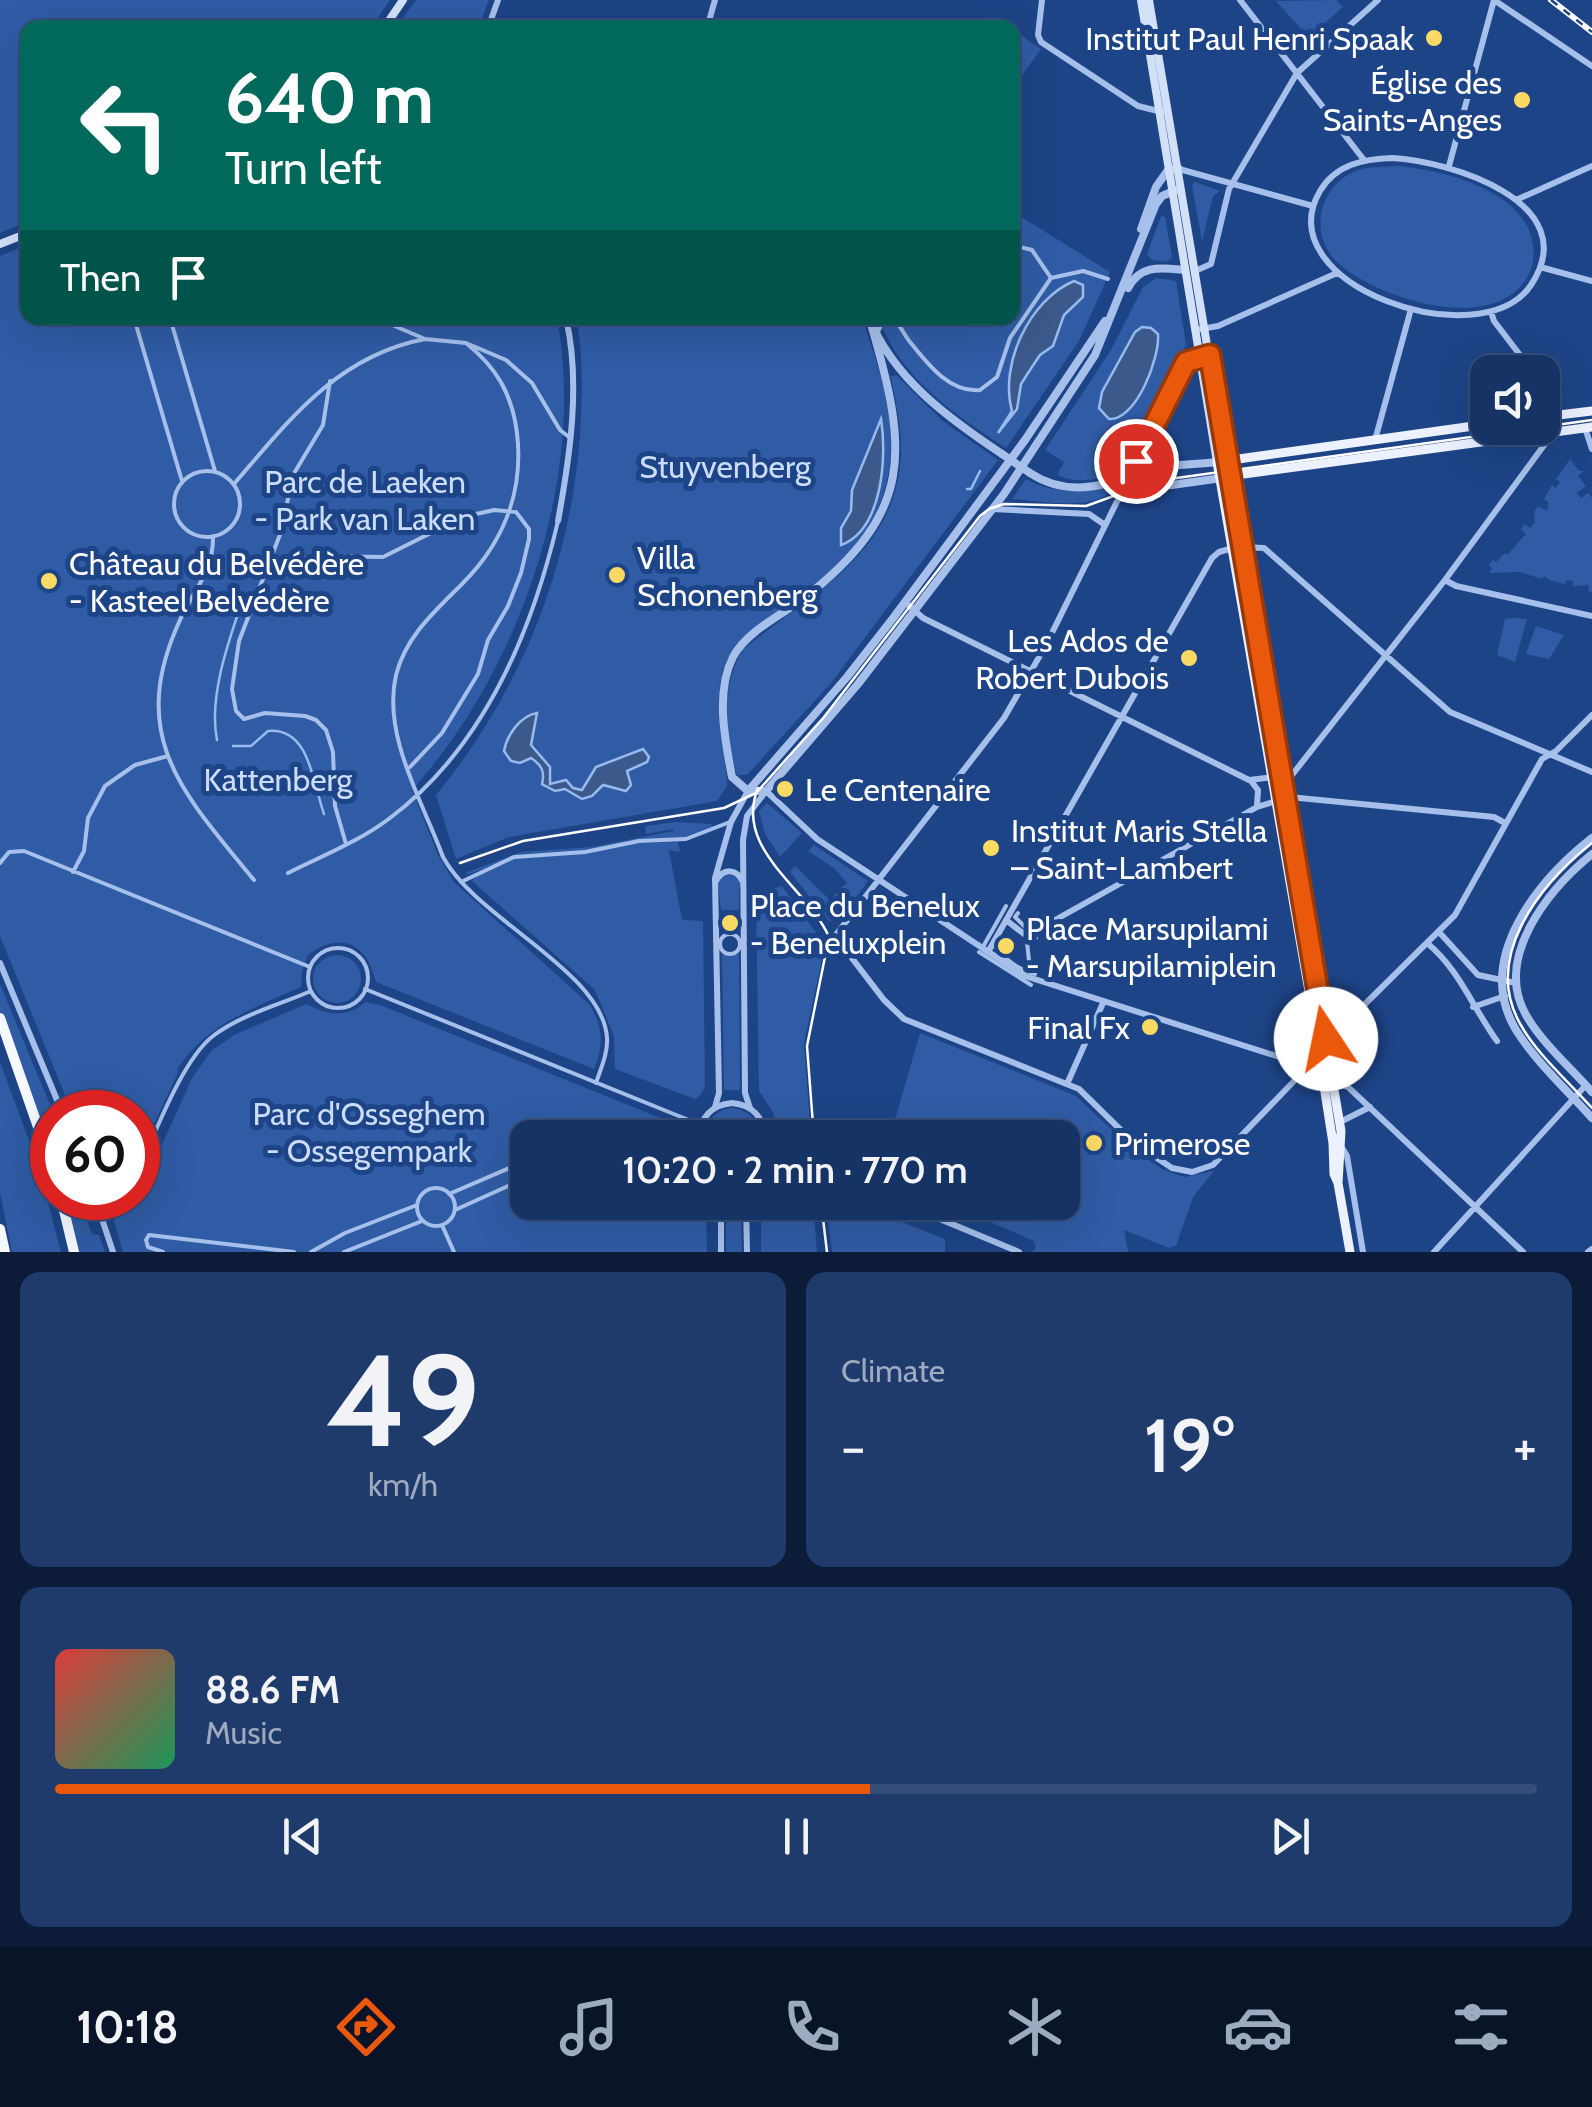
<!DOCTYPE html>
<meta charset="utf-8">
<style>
body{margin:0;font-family:Cabin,sans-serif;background:#1f3b6b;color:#f1f3f6;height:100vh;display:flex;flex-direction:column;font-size:38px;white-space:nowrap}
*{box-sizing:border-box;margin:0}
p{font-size:32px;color:#9eaabf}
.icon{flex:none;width:55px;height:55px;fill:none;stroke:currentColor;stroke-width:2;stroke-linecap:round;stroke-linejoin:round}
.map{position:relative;height:1252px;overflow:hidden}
.side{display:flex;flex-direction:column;gap:20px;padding:20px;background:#0c1c38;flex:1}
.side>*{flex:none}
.hud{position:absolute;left:20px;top:20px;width:1000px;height:305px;border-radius:20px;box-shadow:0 10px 40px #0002,0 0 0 2px #354e79;background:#00695c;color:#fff;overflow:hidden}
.controls{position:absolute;left:1470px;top:355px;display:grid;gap:20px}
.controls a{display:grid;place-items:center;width:90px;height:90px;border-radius:20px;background:#163365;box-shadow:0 10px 40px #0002,0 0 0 2px #354e79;font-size:50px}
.speed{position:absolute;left:30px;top:1090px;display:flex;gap:20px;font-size:50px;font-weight:700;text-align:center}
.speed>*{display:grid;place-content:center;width:130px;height:130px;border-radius:50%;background:#163365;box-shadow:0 10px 40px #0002,0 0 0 2px #354e79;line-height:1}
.speed .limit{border:15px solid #d22;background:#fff;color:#111}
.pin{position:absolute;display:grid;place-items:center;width:85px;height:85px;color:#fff;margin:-42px;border:5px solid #fff;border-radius:50%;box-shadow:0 2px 10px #0007}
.me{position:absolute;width:110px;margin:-55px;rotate:349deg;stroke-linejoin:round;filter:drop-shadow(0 0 8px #0008)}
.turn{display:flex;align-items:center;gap:35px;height:210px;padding:0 40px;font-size:45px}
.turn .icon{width:130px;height:130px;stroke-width:2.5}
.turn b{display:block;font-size:70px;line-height:85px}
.then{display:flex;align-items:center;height:95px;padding:0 40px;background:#0003;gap:20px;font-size:38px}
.big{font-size:75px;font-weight:600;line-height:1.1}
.side .widget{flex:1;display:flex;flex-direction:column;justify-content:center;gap:15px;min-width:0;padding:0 35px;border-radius:20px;background:#1f3b6b}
.side .dial{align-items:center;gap:0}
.dial b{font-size:130px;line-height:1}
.song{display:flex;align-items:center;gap:30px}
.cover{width:120px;height:120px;border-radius:15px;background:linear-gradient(135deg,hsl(0 70% 55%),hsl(150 70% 35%))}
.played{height:10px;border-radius:5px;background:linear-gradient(90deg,#ea580c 55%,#354e79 55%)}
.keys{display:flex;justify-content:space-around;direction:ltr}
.heat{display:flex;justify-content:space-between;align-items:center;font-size:55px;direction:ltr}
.side .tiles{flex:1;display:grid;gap:20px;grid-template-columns:1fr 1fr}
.widget:last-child{grid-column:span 2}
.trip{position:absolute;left:510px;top:1120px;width:570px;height:100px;border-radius:20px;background:#163365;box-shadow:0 10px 40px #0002,0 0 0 2px #354e79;font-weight:600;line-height:100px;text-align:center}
.tab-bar{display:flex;height:160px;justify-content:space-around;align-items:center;background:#091428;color:#9eaabf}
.tab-bar .icon{width:70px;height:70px}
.tab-bar .on{color:#ea580c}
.tab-bar b{font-size:45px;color:#f1f3f6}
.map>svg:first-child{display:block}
</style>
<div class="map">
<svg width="1592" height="1252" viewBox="0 0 1592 1252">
<rect width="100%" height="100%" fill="#1d4487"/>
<path fill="#305ca5" d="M 0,0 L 390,0 L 374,23 L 366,27 L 28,28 L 27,222 L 0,233 Z
M 416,0 L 489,0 L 479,27 L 396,27 Z
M 1336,0 L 1343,7 L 1303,42 L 1303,31 L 1276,1 Z
M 1013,30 L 1041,49 L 1013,88 L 1013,77 L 1023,66 L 1015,61 L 1013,65 Z
M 1397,166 C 1443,170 1526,190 1533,245 C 1535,257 1532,271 1525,281 C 1488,334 1375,298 1337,262 C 1307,233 1320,182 1359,170 C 1371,166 1385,167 1397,166 Z
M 1195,182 L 1220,191 L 1213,196 L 1202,241 L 1192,185 Z
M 1013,212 L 1110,272 L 1079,341 L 1006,448 C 966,422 927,396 899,357 C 889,343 884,329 876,318 L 1012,318 Z
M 1161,216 L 1165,217 L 1172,257 L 1167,262 L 1152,260 L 1147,254 Z
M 27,245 L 28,318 L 557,318 C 587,477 519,672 412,790 L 438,855 L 454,882 L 590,1005 C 603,1027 604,1046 594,1069 L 376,982 C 367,944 342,930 308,955 L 302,971 L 301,987 C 254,1008 208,1023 178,1068 L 178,1073 L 138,1158 L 138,1112 L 72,1112 L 0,936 L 0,256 Z
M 1156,278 L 1176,281 L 1186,345 L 1122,475 C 1100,478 1078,485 1057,475 L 1064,462 L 1045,450 L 1111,350 L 1143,287 Z
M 576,318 L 862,318 C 885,386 908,450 873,519 C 865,534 855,551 842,563 C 809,592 771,616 737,643 C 704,687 726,737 727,786 L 717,801 L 509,837 L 456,859 L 436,795 C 524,688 575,556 581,417 C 582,383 583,351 576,318 Z
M 896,375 L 944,422 L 998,460 L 831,683 L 747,775 L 737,775 C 725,738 720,684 743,650 C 810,593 897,555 901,453 C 902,428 895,401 891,376 Z
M 1570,459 L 1579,471 L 1584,471 L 1578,476 L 1586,486 L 1577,493 L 1581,498 L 1588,493 L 1592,498 L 1592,593 L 1588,591 L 1589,585 L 1573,586 L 1573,581 L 1567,580 L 1565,584 L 1549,580 L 1545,576 L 1542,579 L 1520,572 L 1490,573 L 1492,568 L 1489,565 L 1493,560 L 1496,562 L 1505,553 L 1508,554 L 1526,534 L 1521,529 L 1525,524 L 1530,528 L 1535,522 L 1534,512 L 1538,506 L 1547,511 L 1549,503 L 1544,499 L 1552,485 L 1556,488 L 1560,482 L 1556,479 Z
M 1026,479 C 1053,495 1084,491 1116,487 C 1094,513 1043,501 1012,499 Z
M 1513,618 L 1527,619 L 1515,662 L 1497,655 L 1505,619 Z
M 1536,626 L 1564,635 L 1549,659 L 1526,654 Z
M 767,803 L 802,833 L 780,857 L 765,834 L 759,811 Z
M 676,822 L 711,824 L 714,827 L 683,838 L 637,840 L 591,850 L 521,854 L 470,874 L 465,873 L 521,852 L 591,847 L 674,831 L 673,829 L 646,834 L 645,826 Z
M 678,842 L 680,852 L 669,850 L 682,920 L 703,921 L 705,1086 L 701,1095 L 695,1099 L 615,1069 L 614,1036 L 595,990 L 472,881 L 477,875 L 518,857 L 578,854 L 637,843 Z
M 814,845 L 868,881 L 839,921 L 829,921 L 790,872 L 795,866 L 830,900 L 835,894 L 842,893 L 841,888 L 847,883 L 834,868 L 808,851 Z
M 729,874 L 739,878 L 742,885 L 739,889 L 739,910 L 721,910 L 718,885 L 722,877 Z
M 782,886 L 825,945 L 804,1043 L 811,1137 L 780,1135 L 773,1112 L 759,1091 L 756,905 L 760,892 Z
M 739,952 L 740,1090 L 724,1090 L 722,953 L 731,957 Z
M313 979a24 24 0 1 1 48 0a24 24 0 1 1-48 0Z
M 0,984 L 53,1112 L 52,1123 L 49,1125 L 52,1134 L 52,1157 L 0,1011 Z
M 366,1002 L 380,1005 L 668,1121 L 680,1137 L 528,1138 L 528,1202 L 706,1203 L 707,1252 L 123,1252 L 114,1221 L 123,1207 L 130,1207 L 138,1198 L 192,1078 L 211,1051 L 234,1035 L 306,1004 C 329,1015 345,1019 366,1002 Z
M 920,1033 L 1076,1096 L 1131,1148 L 1162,1169 L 1184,1177 L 1214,1171 L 1193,1197 L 1176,1246 L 1169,1248 L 1124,1230 L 1128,1252 L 1032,1252 L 1036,1248 L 1034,1241 L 969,1213 L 966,1217 L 937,1203 L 1062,1202 L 1062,1138 L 890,1137 Z
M 0,1062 L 39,1168 L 61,1252 L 12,1252 L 0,1192 Z
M 732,1108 C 749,1110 759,1120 760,1137 L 705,1137 C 706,1120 715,1110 732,1108 Z
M 65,1198 L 78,1198 L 92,1234 L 99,1235 L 105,1252 L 79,1252 Z
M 726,1203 L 741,1203 L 742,1252 L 726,1252 Z
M 761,1203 L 813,1203 L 817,1252 L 761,1252 Z
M 826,1203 L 854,1203 L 945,1239 L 945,1252 L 832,1252 Z"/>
<path fill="#3c598b" stroke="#99baed" stroke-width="2.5" d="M 1074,281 L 1083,285 L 1083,297 L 1064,315 L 1053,346 L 1040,355 L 1028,373 L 1021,384 L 1017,409 L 998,433 L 1012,411 C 999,365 1029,300 1074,281 Z
M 1142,327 L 1151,328 L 1158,334 C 1160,358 1136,421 1109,419 L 1099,408 L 1102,392 L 1135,332 Z
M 881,419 C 887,455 883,530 841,545 L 841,528 L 851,511 L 852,490 Z
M 537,713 L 531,745 L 550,767 L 550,784 L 566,780 L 573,788 L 582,790 L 596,767 L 643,749 L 649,757 L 647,762 L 627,771 L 631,785 L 626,791 L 603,785 L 592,796 L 582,799 L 565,789 L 555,791 L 542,784 C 545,772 542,765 531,758 L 520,763 L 511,761 L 504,751 C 507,735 520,716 537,713 Z"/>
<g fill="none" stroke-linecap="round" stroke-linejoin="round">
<path stroke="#99baed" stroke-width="2.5" d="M 967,489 L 971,489 L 980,471
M 217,740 C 208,696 230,637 244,596
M 233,746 L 251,746 L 268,731 C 310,727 313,784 324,814"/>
<path stroke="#a6c0eb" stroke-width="4" d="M 1012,245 L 1032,250 L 1051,278
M 134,318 L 182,481
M 170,318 L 215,471
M 376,318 L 425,339 L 466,343 L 506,360 L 532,383 L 560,430 L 569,437
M 890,318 C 901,324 902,332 910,342 C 927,363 949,393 980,390 L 997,377 L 1010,338 L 1051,278 L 1083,271 L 1108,279
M 901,324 L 924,318
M 879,330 L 883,318
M 466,343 C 497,368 512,394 517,433 C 524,492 503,543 462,584 C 435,611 406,636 396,675 C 382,736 423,802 443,857 C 476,919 603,971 607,1038 C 608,1053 601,1068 596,1083
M 330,381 L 323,425 L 293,475 L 281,532 L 239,641 L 232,689 L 236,711 L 244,719 L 265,713 L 305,716 L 316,720 L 326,730 L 333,752 L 335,806 L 346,844
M174 504a33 33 0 1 1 66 0a33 33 0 1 1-66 0Z
M 234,484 C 289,420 337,356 425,339
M 213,536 C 214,571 193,591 180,620 C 126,737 183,793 254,880
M 271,562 L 323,556 L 383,557 L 463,517 L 494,510 L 516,512 L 529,529 L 529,539 L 521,573 L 508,606 L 488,640 L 478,674 L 442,733 L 410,767
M 0,863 L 9,852 L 24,851 L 310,967
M 73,872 L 84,851 L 88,818 L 105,786 L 135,765 L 168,756
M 288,873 C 322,856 360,841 390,818 C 483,748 532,632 558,521
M 461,882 L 514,857 L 585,852 L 639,841 L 686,839 L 730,822
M 1018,913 L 1015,917 L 1027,929 L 1030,927
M720 944a10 10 0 1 1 20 0a10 10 0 1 1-20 0Z
M 984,945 L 1006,906
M 995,946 C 1004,959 1019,970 1035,974
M308 978a30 30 0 1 1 60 0a30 30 0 1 1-60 0Z
M 979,952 L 1031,985
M 1030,970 L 1027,942 L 1036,938
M 365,989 L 701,1125
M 599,1138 L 660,1130 L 699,1131
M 138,1171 C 155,1134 182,1060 213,1036 C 240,1015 279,1005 311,991
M417 1207a19 19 0 1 1 38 0a19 19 0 1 1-38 0Z
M 449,1194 L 528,1160
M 455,1210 L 528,1177
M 104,1218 L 116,1212 L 124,1198
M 442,1225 L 454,1252
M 163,1252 L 148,1247 L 146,1240 L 149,1235 L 294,1252
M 311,1252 L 345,1233 L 417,1205
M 344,1252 L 422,1221"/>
<path stroke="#a6c0eb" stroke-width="6" d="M 1042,0 L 1038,35 L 1041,42 L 1138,106 L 1162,112
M 1240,0 L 1364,160
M 1494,0 L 1592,66
M 488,28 L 498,0
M 707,28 L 715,0
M 1392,158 C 1449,161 1586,202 1531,285 C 1482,359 1265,285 1320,191 C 1336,164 1364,159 1392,158 Z
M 1449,166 L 1494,0
M 1179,169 L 1313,206
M 1516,200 L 1592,166
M 1540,267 L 1592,281
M 1195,271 L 1211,264 L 1229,189 L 1297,73 L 1378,0
M 1491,312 L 1494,321 L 1533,372
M 1195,330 L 1218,326 L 1337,273
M 1210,355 L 1186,362 L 1046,645 L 1004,718 L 835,936 L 884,1000 L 904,1019 L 1079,1089 L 1133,1142 L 1172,1168 L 1192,1172 L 1213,1165 L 1297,1078 L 1319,1067
M 1542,384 L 1557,404 L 1558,415
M 1585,428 L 1592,449
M 1375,440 L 1411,309
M 992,509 L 1089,514 L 1105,525
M 558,521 C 570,456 581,383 566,318
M 1241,547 L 1264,548 L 1450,712 L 1592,772
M 1445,580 L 1456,586 L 1592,616
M 905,602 L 923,618 L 1249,780 L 1292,775 L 1445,580 L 1553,433
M 1251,781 L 1258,790 L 1257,806
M 716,881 C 724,867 737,869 743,882
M 1006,920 L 1024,934 L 1030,934 L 1257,807 L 1289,797 L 1494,817 L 1505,823
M 1439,932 L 1478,975 L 1516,983
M 1427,943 C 1459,969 1473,1008 1497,1041
M 988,952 L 1212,558 L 1219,552 L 1233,548
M 0,963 L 62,1112
M 1317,996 L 1333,998 L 1347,1021
M 1473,1007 L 1505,996
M 1320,1026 L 1351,1018 L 1455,915 L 1542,759 L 1556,751 L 1592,715
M 1334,1082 L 1348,1087 L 1523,1252
M 1067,1084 L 1103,1003
M 715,1107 L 719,1093 L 715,878 L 731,822 L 748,791
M 750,1108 L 745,1093 L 743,840 L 747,816 L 766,791 L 817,839 L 1025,976 L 1311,1067
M 1340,1122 L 1370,1107
M 699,1138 C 700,1117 712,1105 732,1103 C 752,1105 764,1117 765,1138
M 1341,1146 L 1347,1156 L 1363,1252
M 95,1198 L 113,1252
M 721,1202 L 721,1252
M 746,1202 L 747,1252
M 899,1202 L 1019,1252
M 1434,1252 L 1586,1085
M 1588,1252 L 1592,1249"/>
<path stroke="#a6c0eb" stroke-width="8" d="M 1141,229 L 1156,187 L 1168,170 L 1179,169
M 1128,288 C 1141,264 1161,268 1185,270
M 869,318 C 894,379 948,418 1002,454
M 871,324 C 908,451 915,512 803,599 C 781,615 746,632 733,657 C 715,692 725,740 732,777 L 748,791 L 766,791 L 858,684 L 1004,494 L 1095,355 L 1156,204 L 1162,196 L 1176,190
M 1030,473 C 1065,496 1101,488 1137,473 C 1160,464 1193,465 1217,462
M 1119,498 L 1143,489 L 1222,478
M 748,791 L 847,677 L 894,617 L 1025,440 L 1105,321
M 1592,838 C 1539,880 1473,958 1516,1030 C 1536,1062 1567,1090 1592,1118
M 1592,854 C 1549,889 1493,957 1526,1015 C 1542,1043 1571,1068 1592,1092"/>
<path stroke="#d2e0f8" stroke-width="8" d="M 1141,0 L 1217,462
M 1149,0 L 1229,476
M 384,28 L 403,0
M 0,244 L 28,233"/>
<path stroke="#ebf1ff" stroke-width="9" d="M 1542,417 L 1592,411
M 1338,1183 L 1341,1131 L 1229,476 L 1592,427
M 1350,1252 L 1338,1183 L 1334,1174 L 1333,1143 L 1310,997 L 1217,462 L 1488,424"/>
<path stroke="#f5f8ff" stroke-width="10" d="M 0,1018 L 52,1167
M 61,1198 L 74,1252
M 0,1229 L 5,1252"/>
<path stroke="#fff" stroke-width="2.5" d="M 758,788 C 733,850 808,888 829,937 L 807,1046 L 814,1138
M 1592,843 C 1540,885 1480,958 1522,1027 C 1539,1056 1569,1082 1592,1108
M 460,863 L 523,841 L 724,808 L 756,793 L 824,717 L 980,516 L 989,509 L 1004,504 L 1086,506 L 1155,481 L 1592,420
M 821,1202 L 827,1252"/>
<g stroke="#fff" stroke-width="6">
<path id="rail" d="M 1551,0 L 1592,32"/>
</g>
<use href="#rail" stroke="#1d4487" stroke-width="2.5" stroke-dasharray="8" stroke-linecap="butt"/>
<path stroke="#a6c0eb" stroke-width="8" d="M 1002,454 L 1030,473"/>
</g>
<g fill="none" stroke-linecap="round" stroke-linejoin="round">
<g stroke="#983908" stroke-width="25">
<path id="route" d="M 1136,461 L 1186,362 L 1210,355 L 1326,1039"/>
</g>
<use href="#route" stroke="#ea580c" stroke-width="18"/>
</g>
<g fill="#fbda64" stroke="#1d4487" stroke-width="4">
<circle cx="1434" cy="38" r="10"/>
<circle cx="1522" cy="100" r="10"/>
<circle cx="617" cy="575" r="10"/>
<circle cx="49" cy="581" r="10"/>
<circle cx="1189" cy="658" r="10"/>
<circle cx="785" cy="789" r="10"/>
<circle cx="991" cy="848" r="10"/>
<circle cx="730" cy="923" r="10"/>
<circle cx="1006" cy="946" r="10"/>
<circle cx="1150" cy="1027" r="10"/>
<circle cx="1094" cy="1143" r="10"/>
</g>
<g text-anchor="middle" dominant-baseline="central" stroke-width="10" stroke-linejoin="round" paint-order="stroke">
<g font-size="32" fill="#fff" stroke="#1d4487" text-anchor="start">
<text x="1414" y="38" text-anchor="end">Institut Paul Henri Spaak</text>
<text x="1502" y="82" text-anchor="end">Église des<tspan x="1502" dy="37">Saints-Anges</tspan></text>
<text x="637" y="557">Villa<tspan x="637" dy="37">Schonenberg</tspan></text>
<text x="69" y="563">Château du Belvédère<tspan x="69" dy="37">- Kasteel Belvédère</tspan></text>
<text x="1169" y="640" text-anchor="end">Les Ados de<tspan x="1169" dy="37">Robert Dubois</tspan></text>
<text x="805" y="789">Le Centenaire</text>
<text x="1011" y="830">Institut Maris Stella<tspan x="1011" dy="37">– Saint-Lambert</tspan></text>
<text x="750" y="905">Place du Benelux<tspan x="750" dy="37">- Beneluxplein</tspan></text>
<text x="1026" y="928">Place Marsupilami<tspan x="1026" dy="37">- Marsupilamiplein</tspan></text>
<text x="1130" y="1027" text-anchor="end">Final Fx</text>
<text x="1114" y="1143">Primerose</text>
</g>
<g font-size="32" fill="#cbdcf8" stroke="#1d4487">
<text x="725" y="466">Stuyvenberg</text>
<text x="365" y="481">Parc de Laeken<tspan x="365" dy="37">- Park van Laken</tspan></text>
<text x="278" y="779">Kattenberg</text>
<text x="369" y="1113">Parc d'Osseghem<tspan x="369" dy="37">- Ossegempark</tspan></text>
</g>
</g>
</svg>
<div class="controls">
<a><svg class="icon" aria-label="sound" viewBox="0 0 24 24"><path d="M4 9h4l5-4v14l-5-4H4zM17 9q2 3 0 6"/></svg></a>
</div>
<div class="speed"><div class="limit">60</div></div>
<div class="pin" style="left:1136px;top:461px;background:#d93025"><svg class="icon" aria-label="arrive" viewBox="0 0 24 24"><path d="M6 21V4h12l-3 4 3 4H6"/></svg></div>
<svg class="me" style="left:1326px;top:1039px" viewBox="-20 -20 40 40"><circle r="19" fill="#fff"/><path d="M0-13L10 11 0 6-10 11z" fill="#ea580c"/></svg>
<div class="trip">10:20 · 2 min · 770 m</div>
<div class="hud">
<div class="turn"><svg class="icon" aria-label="left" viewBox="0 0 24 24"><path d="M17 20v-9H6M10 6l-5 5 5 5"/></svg><div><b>640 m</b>Turn left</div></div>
<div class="then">Then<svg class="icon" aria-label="arrive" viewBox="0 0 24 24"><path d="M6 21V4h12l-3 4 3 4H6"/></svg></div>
</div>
</div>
<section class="side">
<div class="tiles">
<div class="widget dial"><b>49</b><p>km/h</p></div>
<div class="widget"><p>Climate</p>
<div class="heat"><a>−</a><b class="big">19°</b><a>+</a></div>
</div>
<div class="widget">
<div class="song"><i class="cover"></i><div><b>88.6 FM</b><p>Music</p></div></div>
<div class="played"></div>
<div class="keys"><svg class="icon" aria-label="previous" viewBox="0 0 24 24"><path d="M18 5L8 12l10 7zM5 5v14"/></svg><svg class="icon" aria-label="pause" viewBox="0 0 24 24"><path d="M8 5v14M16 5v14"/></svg><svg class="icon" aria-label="next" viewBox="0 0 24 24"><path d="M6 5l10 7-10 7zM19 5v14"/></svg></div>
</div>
</div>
</section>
<nav class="tab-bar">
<b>10:18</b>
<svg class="icon on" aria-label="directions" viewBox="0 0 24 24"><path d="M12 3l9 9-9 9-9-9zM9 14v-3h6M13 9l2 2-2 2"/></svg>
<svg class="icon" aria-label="music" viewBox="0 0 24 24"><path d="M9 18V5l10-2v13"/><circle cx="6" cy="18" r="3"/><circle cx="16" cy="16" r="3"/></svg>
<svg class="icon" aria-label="phone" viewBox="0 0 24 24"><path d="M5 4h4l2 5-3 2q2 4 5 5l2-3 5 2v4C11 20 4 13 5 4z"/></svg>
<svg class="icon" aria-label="climate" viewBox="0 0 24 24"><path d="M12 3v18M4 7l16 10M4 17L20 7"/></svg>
<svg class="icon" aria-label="car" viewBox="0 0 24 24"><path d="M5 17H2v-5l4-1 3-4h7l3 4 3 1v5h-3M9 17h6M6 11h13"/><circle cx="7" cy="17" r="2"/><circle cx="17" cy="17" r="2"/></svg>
<svg class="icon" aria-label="filters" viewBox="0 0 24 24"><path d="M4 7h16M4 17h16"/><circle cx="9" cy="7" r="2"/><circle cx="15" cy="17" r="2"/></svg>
</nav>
